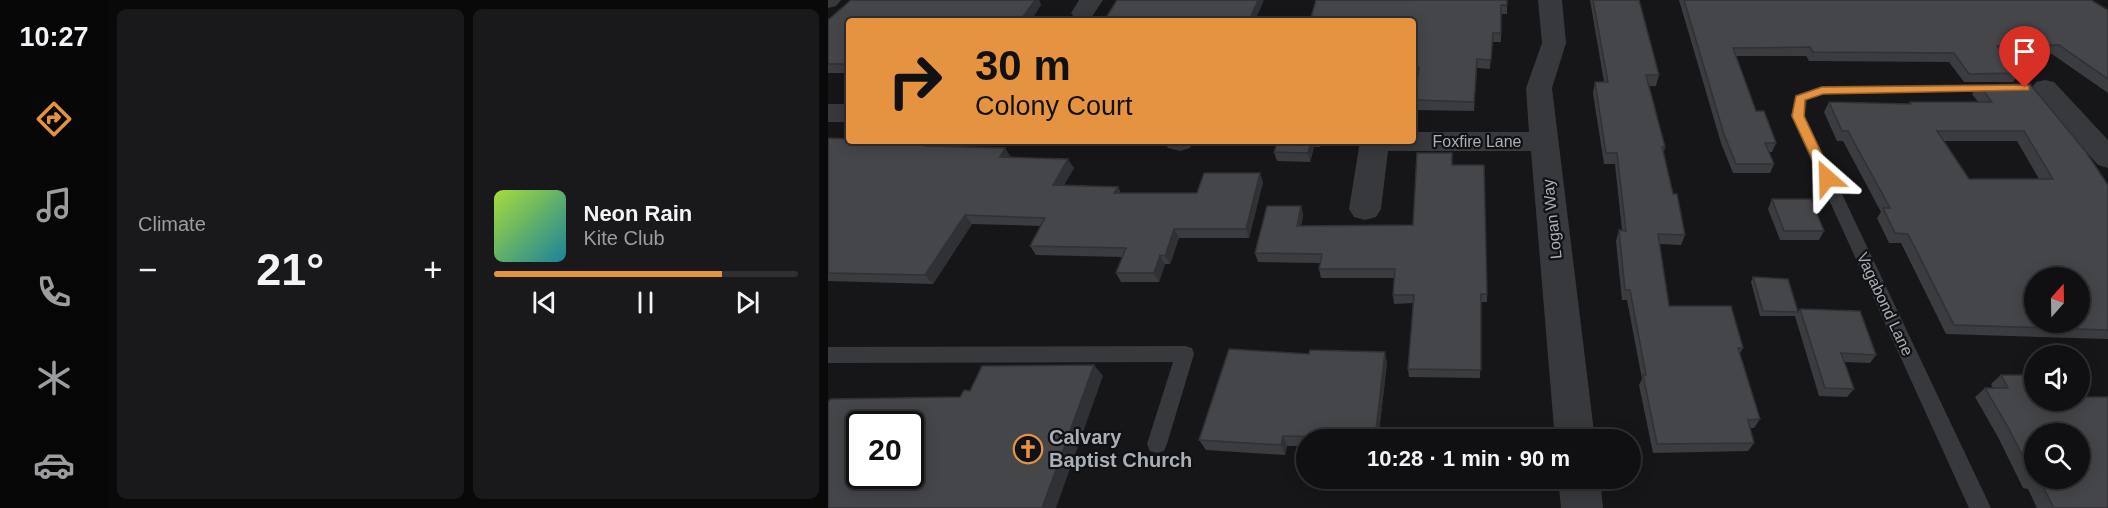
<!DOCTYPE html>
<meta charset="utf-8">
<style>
body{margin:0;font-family:Helvetica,sans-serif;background:#19191b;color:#f1f3f6;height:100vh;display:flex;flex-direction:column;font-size:22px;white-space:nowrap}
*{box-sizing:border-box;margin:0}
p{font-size:20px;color:#9c9d9f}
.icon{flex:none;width:33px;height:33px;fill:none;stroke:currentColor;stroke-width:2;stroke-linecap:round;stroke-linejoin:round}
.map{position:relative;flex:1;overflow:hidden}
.sheet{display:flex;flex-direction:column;gap:9px;padding:9px;background:#09090a;width:720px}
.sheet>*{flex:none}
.banner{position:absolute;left:18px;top:18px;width:570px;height:126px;border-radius:6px;box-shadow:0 3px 15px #0003,0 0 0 2px #303032;background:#e59340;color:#111;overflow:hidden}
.needle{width:39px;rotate:20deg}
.controls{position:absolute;left:1196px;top:267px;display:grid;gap:12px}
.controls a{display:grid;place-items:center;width:66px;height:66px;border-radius:50%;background:#101012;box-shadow:0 3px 15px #0003,0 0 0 2px #303032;font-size:30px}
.speed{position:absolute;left:18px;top:411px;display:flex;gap:12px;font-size:30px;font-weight:700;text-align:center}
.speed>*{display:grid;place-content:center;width:78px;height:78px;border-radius:50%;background:#101012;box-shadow:0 3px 15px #0003,0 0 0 2px #303032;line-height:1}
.speed .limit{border:3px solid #111;border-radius:9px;background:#fff;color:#111}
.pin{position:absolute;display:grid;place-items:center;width:51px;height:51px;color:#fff;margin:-62px -26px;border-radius:50% 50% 50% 0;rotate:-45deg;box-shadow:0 0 6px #0007}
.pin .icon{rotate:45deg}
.me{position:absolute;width:66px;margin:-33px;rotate:335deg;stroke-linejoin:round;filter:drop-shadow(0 0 4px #0008)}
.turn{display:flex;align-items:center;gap:21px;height:126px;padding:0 30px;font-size:27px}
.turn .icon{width:78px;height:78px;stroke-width:2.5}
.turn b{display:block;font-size:42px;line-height:51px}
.big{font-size:45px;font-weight:800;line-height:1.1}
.sheet .widget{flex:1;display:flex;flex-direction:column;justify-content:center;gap:9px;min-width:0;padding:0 21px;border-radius:9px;background:#19191b}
.song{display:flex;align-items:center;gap:18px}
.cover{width:72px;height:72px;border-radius:9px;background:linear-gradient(135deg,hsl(80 70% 55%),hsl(190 70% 35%))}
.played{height:6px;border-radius:3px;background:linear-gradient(90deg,#e59340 75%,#303032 75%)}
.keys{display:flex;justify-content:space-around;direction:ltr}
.heat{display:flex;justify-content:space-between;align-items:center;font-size:33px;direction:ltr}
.sheet .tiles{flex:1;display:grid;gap:9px;grid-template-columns:repeat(2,1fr)}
.trip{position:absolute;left:468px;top:429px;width:345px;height:60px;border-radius:30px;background:#101012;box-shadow:0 3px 15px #0003,0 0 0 2px #303032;font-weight:800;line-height:60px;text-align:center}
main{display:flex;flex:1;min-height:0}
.menu{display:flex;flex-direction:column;width:108px;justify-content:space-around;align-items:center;background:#060607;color:#9c9d9f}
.menu .icon{width:42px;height:42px}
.menu .on{color:#e59340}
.menu b{font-size:27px;color:#f1f3f6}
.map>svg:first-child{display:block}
</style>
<main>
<nav class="menu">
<b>10:27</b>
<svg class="icon on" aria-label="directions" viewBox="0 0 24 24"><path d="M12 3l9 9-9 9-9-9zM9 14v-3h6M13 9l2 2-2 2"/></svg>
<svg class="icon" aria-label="music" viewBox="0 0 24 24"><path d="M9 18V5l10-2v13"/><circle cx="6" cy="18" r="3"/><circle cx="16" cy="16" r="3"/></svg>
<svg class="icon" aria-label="phone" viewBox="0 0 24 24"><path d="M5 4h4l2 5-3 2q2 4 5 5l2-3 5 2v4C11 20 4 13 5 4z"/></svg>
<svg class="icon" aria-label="climate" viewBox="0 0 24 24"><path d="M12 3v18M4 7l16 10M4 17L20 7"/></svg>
<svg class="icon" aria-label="car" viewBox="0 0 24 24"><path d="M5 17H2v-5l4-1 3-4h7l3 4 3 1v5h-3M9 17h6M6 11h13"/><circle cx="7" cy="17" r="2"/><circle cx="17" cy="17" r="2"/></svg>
</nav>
<section class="sheet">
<div class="tiles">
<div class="widget"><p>Climate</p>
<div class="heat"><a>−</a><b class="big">21°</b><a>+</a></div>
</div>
<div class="widget">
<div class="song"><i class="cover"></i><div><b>Neon Rain</b><p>Kite Club</p></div></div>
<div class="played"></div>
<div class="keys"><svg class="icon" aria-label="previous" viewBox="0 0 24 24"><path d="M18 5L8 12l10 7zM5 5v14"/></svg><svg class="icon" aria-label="pause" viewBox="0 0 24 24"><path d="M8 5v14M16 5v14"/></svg><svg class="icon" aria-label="next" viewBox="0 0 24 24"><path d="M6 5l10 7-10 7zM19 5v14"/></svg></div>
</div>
</div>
</section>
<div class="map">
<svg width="1280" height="508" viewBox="0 0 1280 508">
<rect width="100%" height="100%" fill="#161618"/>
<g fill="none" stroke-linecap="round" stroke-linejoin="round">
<path fill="#37393c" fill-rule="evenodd" d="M 1171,84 L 1178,88 L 1176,91 L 995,94 L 979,100 L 977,116 L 1163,508 L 1141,508 L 963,116 L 967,95 L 994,86 Z
M 357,346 L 364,348 L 366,354 L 339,444 L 336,451 L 329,453 L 322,451 L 319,444 L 345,362 L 0,363 L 0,347 Z"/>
<path fill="#37393c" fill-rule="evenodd" d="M 251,0 L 275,0 L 263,18 L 255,20 L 247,18 L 243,13 Z
M 710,0 L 734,0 L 738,43 L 724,88 L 767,440 L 727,440 L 703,151 L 560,151 L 553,209 L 548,217 L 537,220 L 526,217 L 521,209 L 532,141 L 585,141 L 585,132 L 701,132 L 698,88 L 714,43 Z
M 1217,80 L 1226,82 L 1280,140 L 1280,168 L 1270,165 L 1208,94 L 1204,88 L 1208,82 Z
M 0,104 L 21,104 L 21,122 L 0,122 Z
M 336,141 L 366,141 L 362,148 L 352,151 L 340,148 Z
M 730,478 L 772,478 L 775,508 L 733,508 Z"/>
<path fill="#37393c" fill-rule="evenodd" d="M 0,0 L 13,0 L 8,6 L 0,8 Z"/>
</g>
<path fill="#3b3c40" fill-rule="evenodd" d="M 23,0 L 211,0 L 213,5 L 21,21 L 21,73 L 0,73 L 0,20 Z
M 762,0 L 811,0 L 831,75 L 828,86 L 821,86 L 837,147 L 836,152 L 845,194 L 857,235 L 853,245 L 831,244 L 841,306 L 915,348 L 912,353 L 932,419 L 926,428 L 922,428 L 926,443 L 920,451 L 825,453 L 811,385 L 814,379 L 799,300 L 794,300 L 788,241 L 791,230 L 794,230 L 787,164 L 776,164 L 765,93 L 767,82 L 776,82 Z
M 851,0 L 1263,0 L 1280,10 L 1280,93 L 1224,54 L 1176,55 L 1192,73 L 1185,82 L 1136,82 L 1121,62 L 981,61 L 978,56 L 908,56 L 928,111 L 948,143 L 944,152 L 941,152 L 946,164 L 942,173 L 905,173 L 893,143 Z
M 679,5 L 679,14 L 673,14 L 673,42 L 664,42 L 662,69 L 649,68 L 646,111 L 587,110 L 587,100 L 590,76 L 587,75 L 586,67 L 585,67 L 585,21 L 482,21 Z
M 1151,85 L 1280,185 L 1280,339 L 1118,334 L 1073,243 L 1061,243 L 1049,218 L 1053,212 L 1015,141 L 1009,141 L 996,112 L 1001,102 L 1081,104 L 1082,102 L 1150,102 L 1144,94 ZM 1115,141 L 1189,141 L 1211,179 L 1141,179 Z
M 0,138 L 101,142 L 104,146 L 183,157 L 246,168 L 236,185 L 290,187 L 293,193 L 369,193 L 435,182 L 421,238 L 351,238 L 342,264 L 337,264 L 331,282 L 293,282 L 288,273 L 294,257 L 208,255 L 202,246 L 213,226 L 144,224 L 105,284 L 0,281 Z
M 450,141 L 493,141 L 492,147 L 486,147 L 482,162 L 449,161 L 446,152 Z
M 625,165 L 659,294 L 659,302 L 653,302 L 652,378 L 581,377 L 580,369 L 585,303 L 566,304 L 565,295 L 566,278 L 493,278 L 491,269 L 492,263 L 430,262 L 427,253 L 473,206 L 475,215 L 473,226 L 585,225 Z
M 944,199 L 996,231 L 991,240 L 952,240 L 940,209 Z
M 925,277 L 970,312 L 972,309 L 1048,355 L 1042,363 L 1016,362 L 1026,389 L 1019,397 L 991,396 L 967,316 L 932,316 L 923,282 Z
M 559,363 L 550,440 L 478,440 L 478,446 L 459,446 L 457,455 L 378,450 L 371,440 Z
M 1173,375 L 1280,508 L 1209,508 L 1200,489 L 1195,488 L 1170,437 L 1147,397 L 1157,388 L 1165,388 L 1163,384 Z"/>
<path fill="#303134" d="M 207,0 L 211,0 L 213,5 L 203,21 L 192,21 Z
M 430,0 L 436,0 L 427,21 L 421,21 Z
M 483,141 L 485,141 L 486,147 L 482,162 L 480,153 Z
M 177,148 L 183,157 L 172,157 Z
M 240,159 L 246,168 L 231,194 L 225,185 Z
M 432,173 L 435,182 L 421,238 L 418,229 Z
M 290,187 L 294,196 L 286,193 Z
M 473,206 L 475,215 L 471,235 L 469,226 Z
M 137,215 L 144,224 L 105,284 L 97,275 Z
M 346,229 L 351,238 L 342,264 L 337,256 Z
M 332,255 L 337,264 L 331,282 L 326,273 Z
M 557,352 L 559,363 L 550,440 L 547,440 Z
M 266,365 L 275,376 L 228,508 L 214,508 Z
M 455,436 L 459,446 L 457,455 L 453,445 Z"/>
<path fill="#45464a" stroke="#303134" stroke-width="1.5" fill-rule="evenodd" d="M 23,0 L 207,0 L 192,21 L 21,21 L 21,64 L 0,64 L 0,20 Z
M 289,0 L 430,0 L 421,21 L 276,21 Z
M 488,0 L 679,0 L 679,5 L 673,5 L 673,33 L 665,33 L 663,60 L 649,59 L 646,102 L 587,100 L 591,67 L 586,66 L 588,58 L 585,58 L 585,21 L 482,21 Z
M 765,0 L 811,0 L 831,75 L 818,75 L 837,147 L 834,147 L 845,194 L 849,194 L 857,235 L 830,234 L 841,306 L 903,306 L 915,348 L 910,348 L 932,419 L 920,420 L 926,443 L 829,444 L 815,375 L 818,375 L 802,290 L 797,290 L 791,230 L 798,231 L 789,153 L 778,153 L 767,82 L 780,82 Z
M 856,0 L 1263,0 L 1280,10 L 1280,79 L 1231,45 L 1169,46 L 1192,73 L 1141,74 L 1126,53 L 985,52 L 982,47 L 905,48 L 928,111 L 936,111 L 948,143 L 937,143 L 946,164 L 908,164 L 896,134 Z
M 1202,84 L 1258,152 L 1280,185 L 1280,330 L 1126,325 L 1080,234 L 1067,233 L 1055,208 L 1062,208 L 1020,131 L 1014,131 L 1001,102 L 1083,104 L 1082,102 L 1164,102 L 1151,85 ZM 1109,131 L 1196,131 L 1225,179 L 1141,179 ZM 1206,278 L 1251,278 L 1251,322 L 1206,322 Z
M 0,138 L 21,139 L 21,141 L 101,142 L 97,146 L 177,148 L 172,157 L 240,159 L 225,185 L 290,187 L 286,193 L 369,193 L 376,173 L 432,173 L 418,229 L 346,229 L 337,256 L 332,255 L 326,273 L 288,273 L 298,248 L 202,246 L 217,218 L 137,215 L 97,275 L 0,273 Z
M 450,141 L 483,141 L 480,153 L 446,152 Z
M 589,153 L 624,153 L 624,165 L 656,165 L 659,294 L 653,294 L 653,370 L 580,369 L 586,295 L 565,295 L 567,269 L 491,269 L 494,254 L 427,253 L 439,206 L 473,206 L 469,226 L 585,225 Z
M 944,199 L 983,199 L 996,231 L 956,231 Z
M 925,277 L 960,279 L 970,312 L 935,311 Z
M 972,309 L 1032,311 L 1048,355 L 1013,353 L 1026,389 L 997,388 Z
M 401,349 L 481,354 L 482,350 L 557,352 L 547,438 L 455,436 L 453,445 L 371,440 Z
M 266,365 L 214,508 L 0,508 L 0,402 L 2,399 L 132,397 L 136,390 L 142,391 L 154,366 ZM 32,424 L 82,424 L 82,476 L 32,476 Z
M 1173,375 L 1206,375 L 1206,400 L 1251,400 L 1251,397 L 1280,397 L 1280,508 L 1226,508 L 1212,481 L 1207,480 L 1181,429 L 1157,388 L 1180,388 ZM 1206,434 L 1251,434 L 1251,478 L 1206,478 Z"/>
<path fill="#e59340" stroke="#95602a" stroke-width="1.5" d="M 1197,85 L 1201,86 L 1201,90 L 995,94 L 977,100 L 976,116 L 1005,178 L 999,182 L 993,178 L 964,116 L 968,96 L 994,87 Z"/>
<defs>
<g id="church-ring" transform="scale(1.5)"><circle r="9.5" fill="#111113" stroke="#e59340" stroke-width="1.5"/><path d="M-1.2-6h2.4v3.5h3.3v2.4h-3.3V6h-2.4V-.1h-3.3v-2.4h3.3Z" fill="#e59340"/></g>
</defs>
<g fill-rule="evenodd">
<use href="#church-ring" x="200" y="449"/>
</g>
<g text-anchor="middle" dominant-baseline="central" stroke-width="4.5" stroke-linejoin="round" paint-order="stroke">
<g font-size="16" fill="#a9afb7" stroke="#111113">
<text x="649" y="141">Foxfire Lane</text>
<text transform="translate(724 219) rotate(-96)">Logan Way</text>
<text transform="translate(1057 304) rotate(65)">Vagabond Lane</text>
</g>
<g font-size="20" font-weight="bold" fill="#a9afb7" stroke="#111113" text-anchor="start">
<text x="221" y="437">Calvary<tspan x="221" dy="23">Baptist Church</tspan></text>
</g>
</g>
</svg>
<div class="controls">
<a><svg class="needle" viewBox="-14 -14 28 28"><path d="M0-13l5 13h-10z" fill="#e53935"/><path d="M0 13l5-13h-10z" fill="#9c9d9f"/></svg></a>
<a><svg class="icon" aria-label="sound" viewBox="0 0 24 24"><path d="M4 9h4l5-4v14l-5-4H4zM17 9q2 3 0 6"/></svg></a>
<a><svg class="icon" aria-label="search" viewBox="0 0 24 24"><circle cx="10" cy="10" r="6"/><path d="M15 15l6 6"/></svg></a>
</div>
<div class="speed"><div class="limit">20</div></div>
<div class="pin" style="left:1197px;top:88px;background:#d93025"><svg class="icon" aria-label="arrive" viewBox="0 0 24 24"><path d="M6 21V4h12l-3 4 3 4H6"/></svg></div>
<svg class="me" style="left:999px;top:178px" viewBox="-20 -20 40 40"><path d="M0-17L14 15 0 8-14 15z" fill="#e59340" stroke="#fff" stroke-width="4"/></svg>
<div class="trip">10:28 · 1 min · 90 m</div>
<div class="banner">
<div class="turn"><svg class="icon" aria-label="right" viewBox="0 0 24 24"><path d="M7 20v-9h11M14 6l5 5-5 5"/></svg><div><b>30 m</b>Colony Court</div></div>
</div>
</div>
</main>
